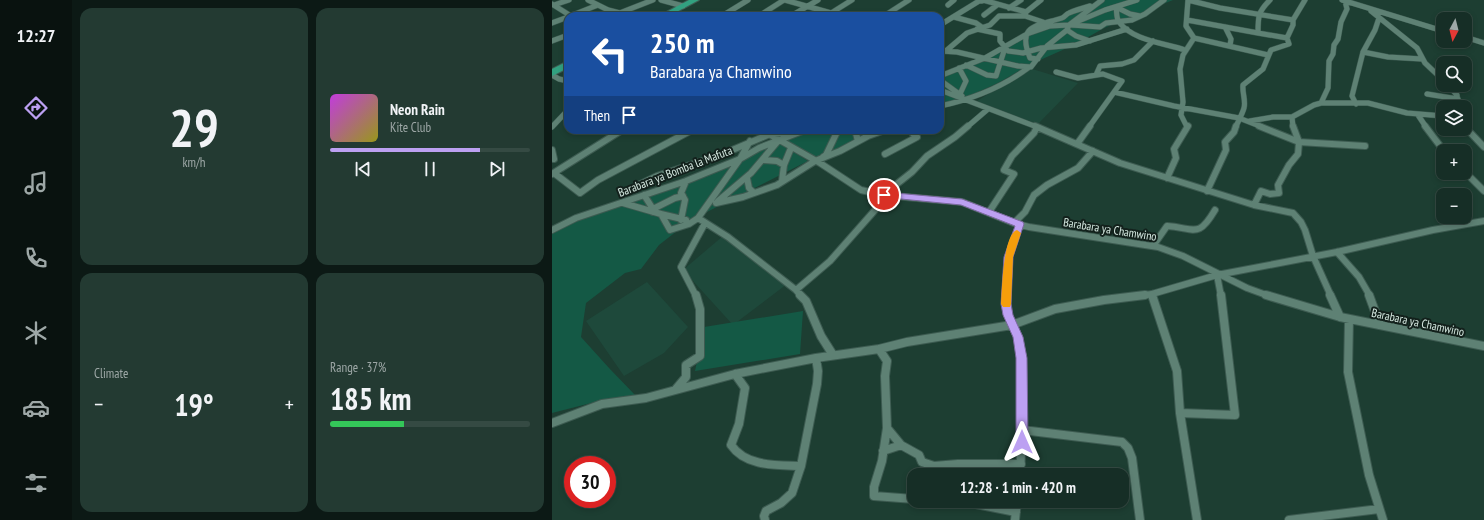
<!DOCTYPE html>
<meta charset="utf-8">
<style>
body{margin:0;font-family:"PT Sans Narrow",sans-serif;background:#233a32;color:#f1f3f6;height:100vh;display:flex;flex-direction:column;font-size:15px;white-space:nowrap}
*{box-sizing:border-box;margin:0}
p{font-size:13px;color:#9ea8a7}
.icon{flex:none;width:22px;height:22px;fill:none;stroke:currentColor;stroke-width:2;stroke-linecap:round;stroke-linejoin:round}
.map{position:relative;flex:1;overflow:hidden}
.details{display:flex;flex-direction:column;gap:8px;padding:8px;background:#0c1915;width:480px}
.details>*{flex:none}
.guide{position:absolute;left:12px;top:12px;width:380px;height:122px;border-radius:12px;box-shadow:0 2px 6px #0003,0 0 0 1px #354a43;background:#1a4fa0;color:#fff;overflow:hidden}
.needle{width:26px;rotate:187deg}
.controls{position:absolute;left:884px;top:12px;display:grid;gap:8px}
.controls a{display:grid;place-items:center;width:36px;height:36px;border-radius:8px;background:#162e26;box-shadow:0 2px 6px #0003,0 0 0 1px #354a43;font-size:20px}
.speed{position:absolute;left:12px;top:456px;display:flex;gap:8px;font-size:20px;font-weight:700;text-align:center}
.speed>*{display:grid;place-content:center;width:52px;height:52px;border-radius:50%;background:#162e26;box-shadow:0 2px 6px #0003,0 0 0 1px #354a43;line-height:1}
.speed .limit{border:6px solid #d22;background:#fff;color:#111}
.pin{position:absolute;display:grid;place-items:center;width:34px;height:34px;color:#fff;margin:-17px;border:2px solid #fff;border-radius:50%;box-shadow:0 1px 4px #0007}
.me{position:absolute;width:44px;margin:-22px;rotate:0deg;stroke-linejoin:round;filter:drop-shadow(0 0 3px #0008)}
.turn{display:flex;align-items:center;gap:14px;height:84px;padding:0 20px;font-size:18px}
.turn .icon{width:52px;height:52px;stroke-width:2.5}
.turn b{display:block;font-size:28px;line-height:34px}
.then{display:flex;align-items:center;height:38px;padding:0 20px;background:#0003;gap:8px;font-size:15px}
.big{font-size:30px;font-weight:800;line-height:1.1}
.details .card{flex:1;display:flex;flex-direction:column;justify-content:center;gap:6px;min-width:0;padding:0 14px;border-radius:12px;background:#233a32}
.details .dial{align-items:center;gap:0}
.dial b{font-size:52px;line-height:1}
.song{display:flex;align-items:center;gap:12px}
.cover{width:48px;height:48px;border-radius:6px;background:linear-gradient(135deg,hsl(290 70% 55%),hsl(60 70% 35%))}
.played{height:4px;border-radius:2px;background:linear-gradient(90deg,#bca0f2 75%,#354a43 75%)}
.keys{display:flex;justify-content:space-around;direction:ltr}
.heat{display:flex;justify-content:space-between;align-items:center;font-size:22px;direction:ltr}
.charge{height:6px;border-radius:3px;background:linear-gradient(90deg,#34c759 37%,#354a43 0)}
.details .tiles{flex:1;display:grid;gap:8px;grid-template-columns:repeat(2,1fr)}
.trip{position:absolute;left:355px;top:468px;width:222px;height:40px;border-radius:12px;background:#162e26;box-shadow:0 2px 6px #0003,0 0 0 1px #354a43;font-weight:800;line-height:40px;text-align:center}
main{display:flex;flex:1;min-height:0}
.dock{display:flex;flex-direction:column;width:72px;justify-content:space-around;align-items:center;background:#09120f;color:#9ea8a7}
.dock .icon{width:28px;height:28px}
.dock .selected{color:#bca0f2}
.dock b{font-size:18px;color:#f1f3f6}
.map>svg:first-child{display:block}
</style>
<main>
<nav class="dock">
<b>12:27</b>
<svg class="icon selected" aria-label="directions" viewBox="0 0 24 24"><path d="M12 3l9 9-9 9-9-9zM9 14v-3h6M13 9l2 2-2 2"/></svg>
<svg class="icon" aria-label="music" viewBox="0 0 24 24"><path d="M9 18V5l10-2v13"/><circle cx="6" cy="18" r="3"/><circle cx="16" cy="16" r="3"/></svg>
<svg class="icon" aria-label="phone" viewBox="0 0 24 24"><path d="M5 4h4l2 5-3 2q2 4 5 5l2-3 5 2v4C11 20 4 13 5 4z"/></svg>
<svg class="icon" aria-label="climate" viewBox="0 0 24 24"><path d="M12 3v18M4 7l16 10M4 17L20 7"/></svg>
<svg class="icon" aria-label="car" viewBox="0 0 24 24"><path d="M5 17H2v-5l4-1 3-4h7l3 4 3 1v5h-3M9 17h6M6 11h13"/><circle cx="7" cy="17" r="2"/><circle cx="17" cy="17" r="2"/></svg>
<svg class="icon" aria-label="filters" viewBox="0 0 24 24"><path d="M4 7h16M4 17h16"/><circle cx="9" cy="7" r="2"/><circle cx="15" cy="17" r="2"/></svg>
</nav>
<section class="details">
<div class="tiles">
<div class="card dial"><b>29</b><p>km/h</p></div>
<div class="card">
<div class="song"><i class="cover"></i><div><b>Neon Rain</b><p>Kite Club</p></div></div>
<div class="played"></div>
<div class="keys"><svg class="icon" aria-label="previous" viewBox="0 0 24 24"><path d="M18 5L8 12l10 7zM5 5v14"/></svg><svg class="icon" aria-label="pause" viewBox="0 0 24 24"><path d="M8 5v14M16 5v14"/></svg><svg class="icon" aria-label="next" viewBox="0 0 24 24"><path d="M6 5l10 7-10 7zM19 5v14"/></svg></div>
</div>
<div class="card"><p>Climate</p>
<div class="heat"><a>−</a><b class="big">19°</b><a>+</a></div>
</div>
<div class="card"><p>Range · 37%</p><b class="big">185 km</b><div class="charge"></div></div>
</div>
</section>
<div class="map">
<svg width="932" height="520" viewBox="0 0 932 520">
<rect width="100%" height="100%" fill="#1d3e32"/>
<path fill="#1e493b" d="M 477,68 L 526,83 L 486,124 L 422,103 Z
M 171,236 L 235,284 L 181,325 L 131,270 Z
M 95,282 L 136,327 L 112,353 L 72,376 L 34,321 Z"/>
<path fill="#145945" d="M 551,0 L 621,0 L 552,28 L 524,44 L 477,65 L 446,83 L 415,97 L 388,104 L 388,77 L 429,59 L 477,32 Z
M 257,130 L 328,130 L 260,160 L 230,141 Z
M 227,143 L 256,161 L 139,220 L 107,245 L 89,269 L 73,273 L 34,303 L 29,337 L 57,368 L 84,396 L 43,402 L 0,413 L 0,230 L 145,177 Z
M 251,311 L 248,354 L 143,371 L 152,327 Z"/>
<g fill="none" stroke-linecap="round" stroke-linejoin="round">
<g stroke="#3d5b51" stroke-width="6">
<path id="street-far2" d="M 36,0 L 56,10 L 68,13
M 109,0 L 131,6
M 233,0 L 279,13
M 431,0 L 474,12 L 473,16 L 491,22
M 790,0 L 891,31
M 0,4 L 19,16
M 2,5 L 17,0
M 396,5 L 402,0
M 564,7 C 565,12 564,18 567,22 C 581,41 613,43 633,50
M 564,7 L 578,14 L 588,16
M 457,8 L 469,0
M 819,11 L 865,48 L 873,63 L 891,80
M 474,12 L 489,0
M 276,15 L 300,0
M 432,15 L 445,5
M 18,16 L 46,5
M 60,16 L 101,0
M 170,16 L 196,0
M 207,16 L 232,0
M 239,16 L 266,0
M 332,16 L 357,0
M 402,17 L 424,23 L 431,28
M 827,18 L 823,30 L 811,52 L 836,57 L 870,59
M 635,20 L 706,33 C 706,16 706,12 718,0
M 0,23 L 16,17
M 388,25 L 427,1 L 430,1
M 519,25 L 548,27 L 554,23 L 580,20 L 593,14 L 612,0
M 673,27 L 679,39 L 678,46
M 425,29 L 448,34 L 448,41 L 456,51 L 471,53 L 489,48 L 524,45 L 575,29
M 515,30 L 524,36 L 538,41
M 706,33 L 735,38
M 913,37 L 932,43
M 642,38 L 716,55
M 0,41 L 16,35
M 395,50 L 415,33 L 438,25 L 447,16 L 473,16
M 388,51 L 405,52 L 466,66 L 479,67 L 495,46 L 515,30 L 517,25 L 553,10 L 585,0
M 486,59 L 478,58 C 464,24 486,26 510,18 C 513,17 514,14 517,13 C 524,10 531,8 538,6
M 414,65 L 435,75 L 444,76 L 452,51
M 407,68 L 414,81 L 408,94
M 504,72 L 526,78 L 551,74 L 570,81 L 537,127
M 0,75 L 7,79 L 16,81
M 544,75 L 548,66 L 570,64 L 582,60 L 601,41
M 388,76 L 433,58 L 475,34 L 498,26 L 517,25 L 550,0
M 388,80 L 410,96
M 896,85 L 905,95 L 906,107
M 388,90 L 485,127
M 562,92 L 622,106 L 687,118 L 710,127
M 875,94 L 906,99
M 769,103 L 776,88 L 777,61 L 781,54 L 782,45 L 786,39 L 789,22 L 795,9 L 793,1
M 804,104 L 800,96 L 811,52
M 388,106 C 421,99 449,88 476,68
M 866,115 L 874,127
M 698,121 L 721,117 L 740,117
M 0,127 L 16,110
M 415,127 L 436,109
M 635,127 L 629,115 L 631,102 L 628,69 L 631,55 L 642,38 L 634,26 L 636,0 L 668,8 L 741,20
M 684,127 C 686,121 690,115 692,108 C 694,100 690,93 691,85 L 711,69 L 719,50 L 737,44 L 735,38 L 741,25 L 741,20 L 753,0
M 741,127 L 740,117 L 762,105 L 769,103 L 816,103 L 855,113 L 891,116"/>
</g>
<g stroke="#3d5b51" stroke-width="8">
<path id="street-far1" d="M 483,126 L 568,163 L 702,205 L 741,213 L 749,222 L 753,230 L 761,256 L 779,296
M 707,126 L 747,142 L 813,146
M 873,126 L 892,151
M 913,127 L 932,147
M 210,130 L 268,163 L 309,190 L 331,195 L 410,202 L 462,223 L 477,227 L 606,247 L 631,256 L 695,288 L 717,296
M 303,130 L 306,141
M 525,144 L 538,126
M 0,150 L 2,159
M 333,154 L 365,137 L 357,130
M 271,157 L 274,155 L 286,130
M 212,160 L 225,161 L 232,165
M 913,172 L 932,191
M 2,173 L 28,193 L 46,180 L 140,130
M 0,174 L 70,130
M 195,178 L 197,188 L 202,193
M 615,178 L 624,158 L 622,149 L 636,126
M 230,181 L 232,165 L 239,148
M 84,186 L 105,176 L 171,154 L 218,134 L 244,131
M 655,191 L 674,150 L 673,142 L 682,132 L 684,126
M 92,195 L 101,209 L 101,212
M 166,201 L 199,173 L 226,141
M 71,203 L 109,214 L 118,230 L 137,224 L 146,218 L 188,159 L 198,141
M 164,203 L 191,197 L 225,185 L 263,161 L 288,151 L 316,136 L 333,130
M 702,205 L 709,191 L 718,194 L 727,193 L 726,185 L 737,165 L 746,154 L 747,142 L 741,126
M 101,209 L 123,198 L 131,196
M 437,212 L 462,174 L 452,170 L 460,156 L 482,133 L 485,127
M 109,214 L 134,220
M 146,218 L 176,237 L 244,290 L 249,296
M 129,220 L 133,200 L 129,193 L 134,181
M 462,223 L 473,212 L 482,195 L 495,185 L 526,168 L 541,151
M 0,230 L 24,218 L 134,181 L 188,159 L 207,148 L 253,130
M 601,246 L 615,226 C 643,228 646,239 663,210
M 785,252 L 807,277 L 818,296
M 665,275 L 669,296
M 244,290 L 278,261 L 331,201 L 331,195 L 360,172 L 375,156 L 403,137 L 416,126
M 600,294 L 601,296
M 144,296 L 129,267 L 153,223
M 454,296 L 456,257 L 468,224
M 585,296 L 600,294 L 665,275 L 785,252 L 881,230 L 932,221"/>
</g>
<g stroke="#3d5b51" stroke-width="10">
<path id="street" d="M 248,295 L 254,301 L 269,336 L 281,355
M 454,295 L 456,315 L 466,337 L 470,358 L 470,430 L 468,475
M 600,295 L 625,371 L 628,413 L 645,520
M 714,295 L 788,317 L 932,346
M 778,295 L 788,317
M 817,295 L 828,325
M 797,319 L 796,372 L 817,475 L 831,520
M 327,349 L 335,361 L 333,376 L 335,428 L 349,445 L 367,455 L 370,462 L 382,466 L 406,464 L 469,464
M 183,374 L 193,388 L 187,424 L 179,445 C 194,467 225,465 249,466
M 124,389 L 134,377 L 134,365 L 148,356 L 148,309 L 144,295
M 628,413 L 683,415 L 669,295
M 0,423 L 50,404 L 94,398 L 183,374 L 264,358 L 327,349 L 355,342 L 460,325 L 503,309 L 552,300 L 593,295
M 335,428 L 330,461 L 322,487 L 322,496 L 362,499
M 470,430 L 570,442 L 576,448 L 580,458 L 588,520
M 331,451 L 349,445
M 391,501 L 424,504 L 464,512
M 213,520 L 212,516 L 214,511 L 229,503 L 240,493 L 249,466 L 265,384 L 266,371 L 264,358
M 463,520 L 465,501
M 737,520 L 827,509"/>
</g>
<g stroke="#3d5b51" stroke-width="2">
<path id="highway" d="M 137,0 L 147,0 L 117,16 L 107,16 Z
M 16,61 L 16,68 L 0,76 L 0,69 Z"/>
</g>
<use href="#street-far2" stroke="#5e8174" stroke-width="5"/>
<use href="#street-far1" stroke="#5e8174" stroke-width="6"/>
<use href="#street" stroke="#5e8174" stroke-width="8"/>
<use href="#highway" fill="#32a180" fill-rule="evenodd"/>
</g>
<path fill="#bca0f2" stroke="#7a689d" d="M 332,192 L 410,199 L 471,222 L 472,224 L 461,257 L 459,304 L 461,315 L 471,337 L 475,358 L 476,442 L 474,446 L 470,447 L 466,446 L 464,442 L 464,358 L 461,337 L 451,315 L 449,304 L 452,257 L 463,226 L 409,205 L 329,197 L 327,195 Z"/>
<path fill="#f59e0b" d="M 465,230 L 469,233 L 461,257 L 459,304 L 458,307 L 451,307 L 449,304 C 450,290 451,234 465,230 Z"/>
<g text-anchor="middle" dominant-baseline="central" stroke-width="4" stroke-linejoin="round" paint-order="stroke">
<g font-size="12" fill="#d5e8e0" stroke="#13211c">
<text transform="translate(123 171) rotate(-21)">Barabara ya Bomba la Mafuta</text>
<text transform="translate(558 229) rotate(9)">Barabara ya Chamwino</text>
<text transform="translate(866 322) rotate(12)">Barabara ya Chamwino</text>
</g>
</g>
</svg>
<div class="controls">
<a><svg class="needle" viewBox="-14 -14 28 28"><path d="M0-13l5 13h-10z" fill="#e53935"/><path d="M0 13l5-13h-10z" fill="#9ea8a7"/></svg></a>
<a><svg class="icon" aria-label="search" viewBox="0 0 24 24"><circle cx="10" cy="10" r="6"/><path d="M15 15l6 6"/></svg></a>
<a><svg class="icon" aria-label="layers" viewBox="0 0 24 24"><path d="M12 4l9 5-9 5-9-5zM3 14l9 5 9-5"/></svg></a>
<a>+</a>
<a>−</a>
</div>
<div class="speed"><div class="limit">30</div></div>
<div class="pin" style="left:332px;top:195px;background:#d93025"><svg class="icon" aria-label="arrive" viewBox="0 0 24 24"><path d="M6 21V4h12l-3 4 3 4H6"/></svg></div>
<svg class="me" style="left:470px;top:442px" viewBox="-20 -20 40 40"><path d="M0-17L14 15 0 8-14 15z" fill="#bca0f2" stroke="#fff" stroke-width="4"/></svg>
<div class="trip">12:28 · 1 min · 420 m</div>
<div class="guide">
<div class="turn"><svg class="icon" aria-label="left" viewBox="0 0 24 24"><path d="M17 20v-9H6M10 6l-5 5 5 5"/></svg><div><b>250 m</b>Barabara ya Chamwino</div></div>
<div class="then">Then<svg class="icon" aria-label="arrive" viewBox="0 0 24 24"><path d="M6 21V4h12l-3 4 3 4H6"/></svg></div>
</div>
</div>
</main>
